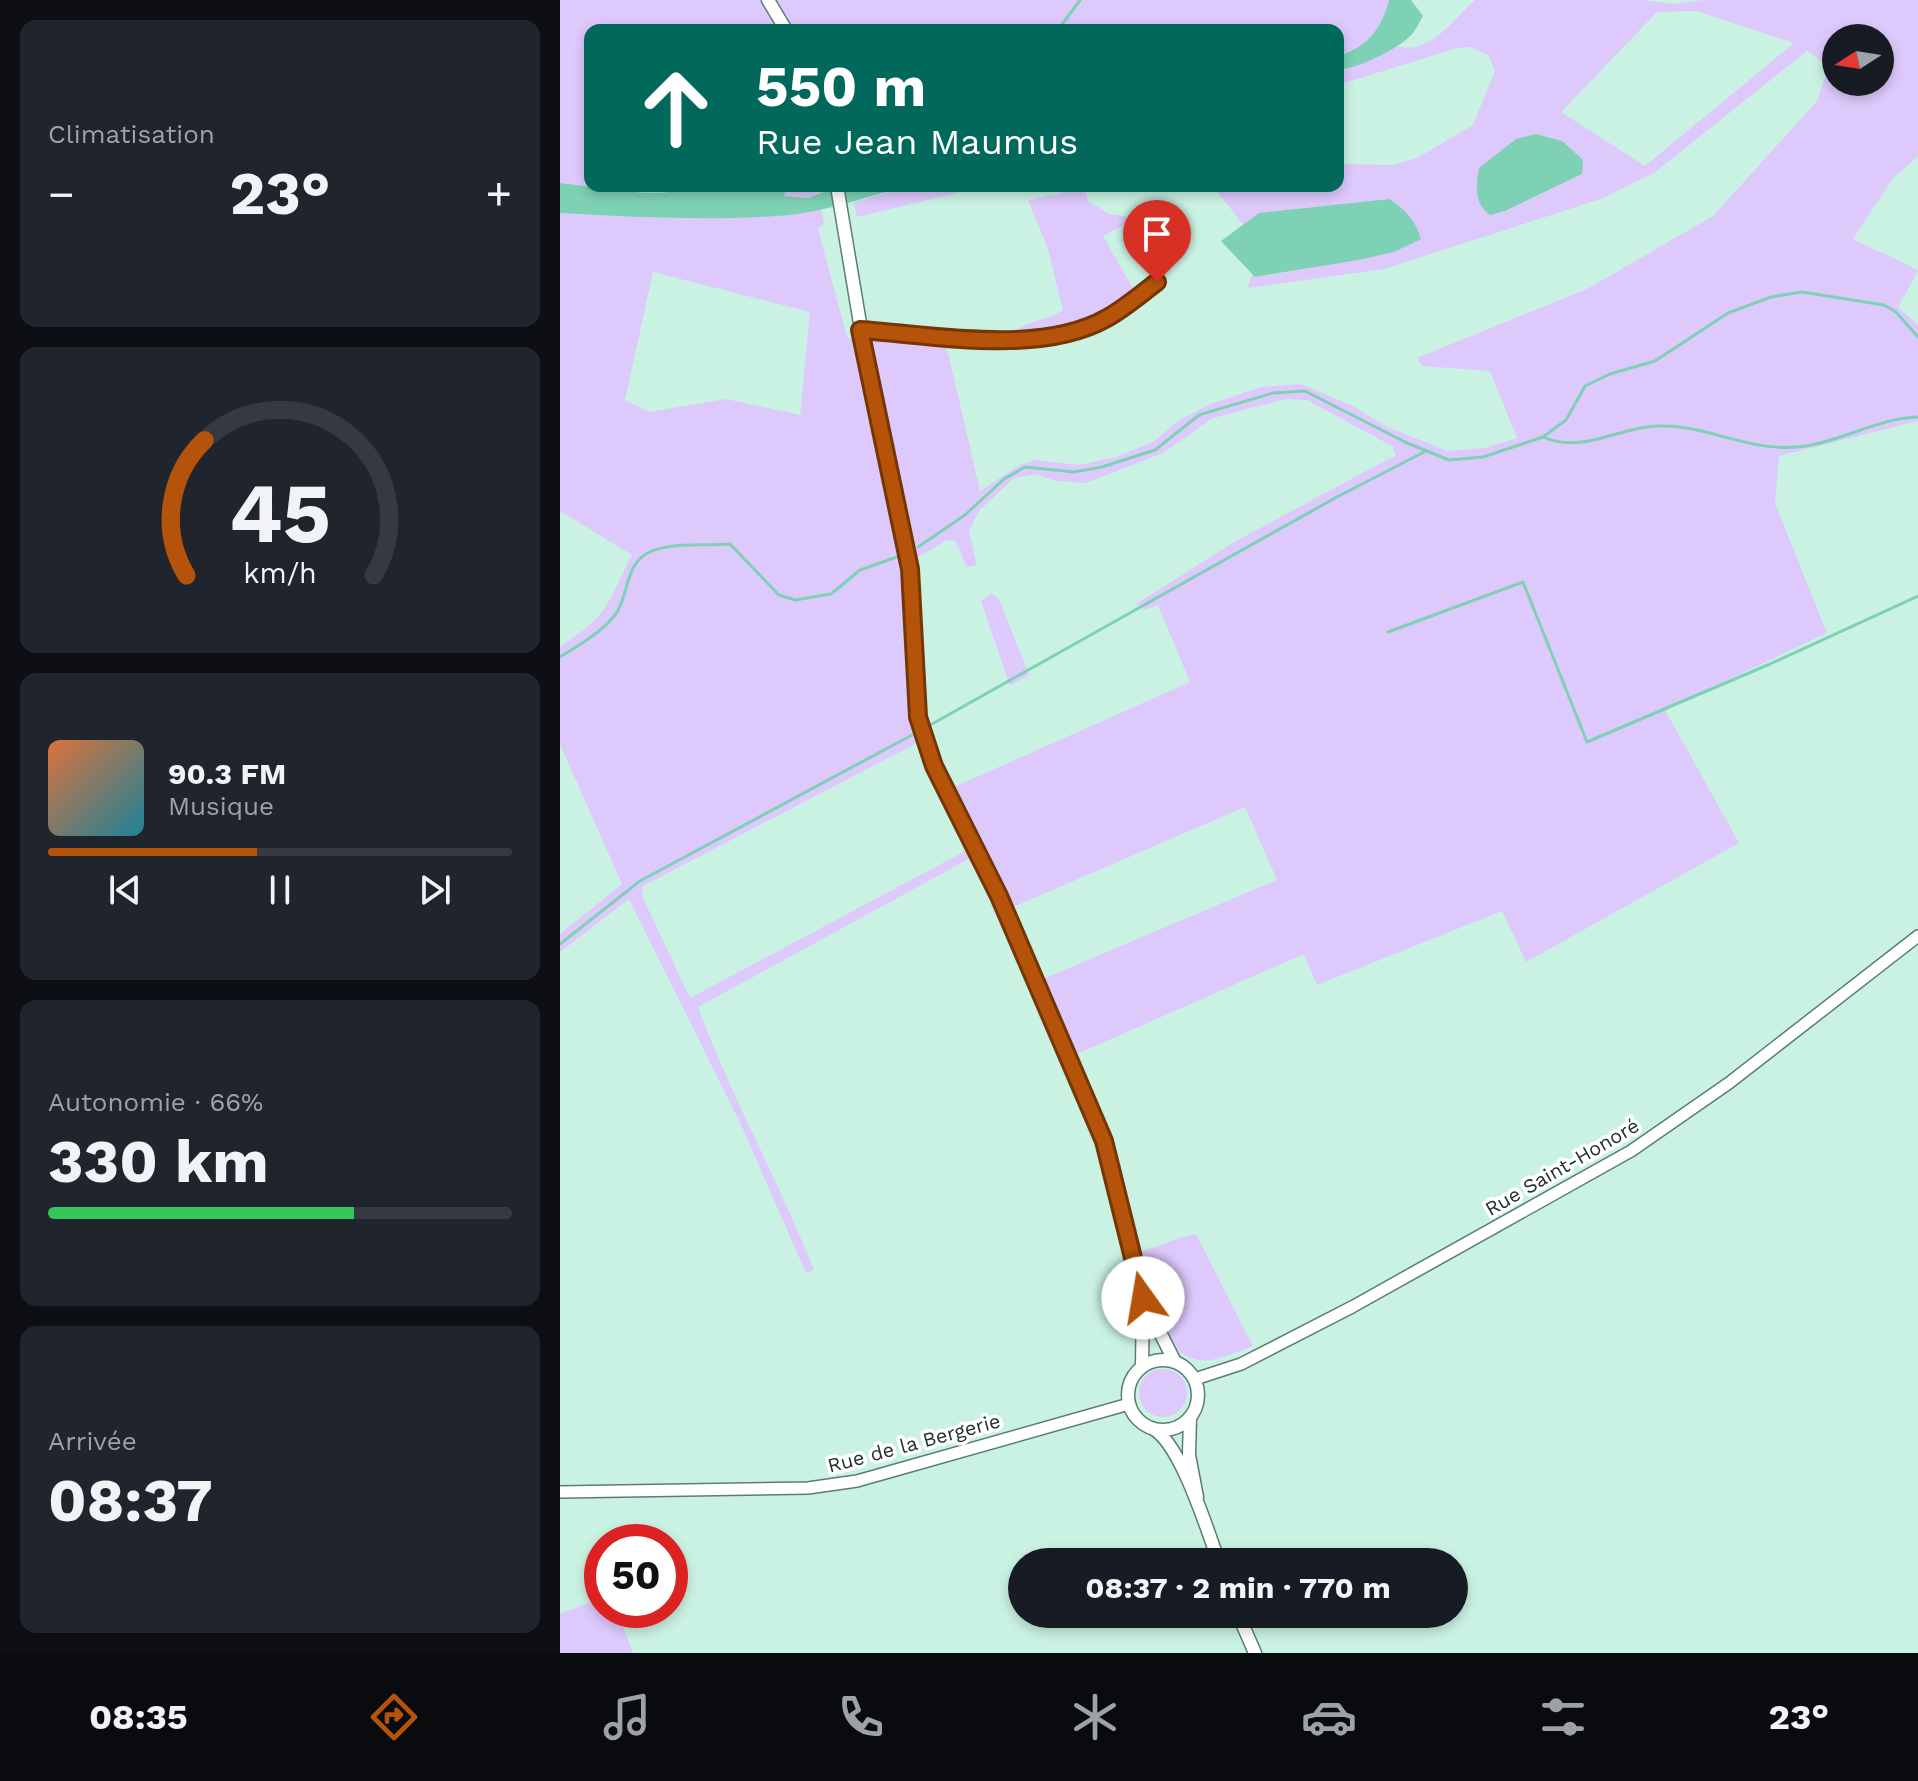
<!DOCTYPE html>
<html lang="fr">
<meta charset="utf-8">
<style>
body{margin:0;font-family:"Work Sans",sans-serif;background:#20242c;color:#f1f3f6;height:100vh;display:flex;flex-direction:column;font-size:30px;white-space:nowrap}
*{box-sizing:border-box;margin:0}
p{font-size:26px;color:#9ea1a6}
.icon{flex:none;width:44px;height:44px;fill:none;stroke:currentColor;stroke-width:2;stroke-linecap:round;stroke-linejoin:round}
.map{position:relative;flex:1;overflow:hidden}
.details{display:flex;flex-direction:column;gap:20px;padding:20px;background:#0d0f14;width:560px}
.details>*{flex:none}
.hud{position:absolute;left:24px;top:24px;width:760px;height:168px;border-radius:16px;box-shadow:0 4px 12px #0003;background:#00695c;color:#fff;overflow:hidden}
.needle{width:52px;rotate:258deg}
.controls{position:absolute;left:1262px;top:24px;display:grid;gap:16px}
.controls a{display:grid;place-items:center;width:72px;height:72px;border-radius:50%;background:#171b24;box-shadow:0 4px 12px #0003;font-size:40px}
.speed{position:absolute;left:24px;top:1524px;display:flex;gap:16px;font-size:40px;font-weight:700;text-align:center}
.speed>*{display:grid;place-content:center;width:104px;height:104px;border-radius:50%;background:#171b24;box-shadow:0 4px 12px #0003;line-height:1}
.speed .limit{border:12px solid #d22;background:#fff;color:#111}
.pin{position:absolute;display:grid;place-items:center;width:68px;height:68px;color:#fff;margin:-82px -34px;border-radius:50% 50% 50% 0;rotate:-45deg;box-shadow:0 0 8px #0007}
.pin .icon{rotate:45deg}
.me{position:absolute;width:88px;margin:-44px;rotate:347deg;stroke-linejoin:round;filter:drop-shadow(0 0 6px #0008)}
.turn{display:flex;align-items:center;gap:28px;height:168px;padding:0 40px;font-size:36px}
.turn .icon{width:104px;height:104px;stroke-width:2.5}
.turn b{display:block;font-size:56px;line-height:68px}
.big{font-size:60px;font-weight:700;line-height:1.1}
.details .tile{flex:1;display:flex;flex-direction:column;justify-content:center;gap:12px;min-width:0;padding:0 28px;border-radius:16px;background:#20242c}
.details .dial{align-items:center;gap:0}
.dial svg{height:208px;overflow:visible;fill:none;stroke:#363941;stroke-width:7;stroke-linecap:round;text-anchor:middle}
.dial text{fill:#f1f3f6;stroke:none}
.song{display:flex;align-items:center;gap:24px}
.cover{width:96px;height:96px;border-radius:12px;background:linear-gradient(135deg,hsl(20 70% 55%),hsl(190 70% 35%))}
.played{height:8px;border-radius:4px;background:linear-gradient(90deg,#b45309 45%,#363941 45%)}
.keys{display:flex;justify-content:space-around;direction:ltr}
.heat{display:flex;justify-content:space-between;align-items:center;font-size:44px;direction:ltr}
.charge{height:12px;border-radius:6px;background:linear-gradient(90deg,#34c759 66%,#363941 0)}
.trip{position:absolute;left:448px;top:1548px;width:460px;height:80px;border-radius:40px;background:#171b24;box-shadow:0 4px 12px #0003;font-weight:700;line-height:80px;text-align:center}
.dock{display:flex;height:128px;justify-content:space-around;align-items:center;background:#090b0e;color:#9ea1a6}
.dock .icon{width:56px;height:56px}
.dock .on{color:#b45309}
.dock b{font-size:36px;color:#f1f3f6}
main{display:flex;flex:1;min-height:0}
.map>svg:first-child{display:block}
</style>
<main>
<section class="details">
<div class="tile"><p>Climatisation</p>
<div class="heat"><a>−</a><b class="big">23°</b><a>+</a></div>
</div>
<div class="tile dial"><svg viewBox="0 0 100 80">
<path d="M14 69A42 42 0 1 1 86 69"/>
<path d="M14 69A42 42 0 0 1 21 17" stroke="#b45309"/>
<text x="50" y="56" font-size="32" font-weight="700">45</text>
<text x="50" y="72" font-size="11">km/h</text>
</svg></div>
<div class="tile">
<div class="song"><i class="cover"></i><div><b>90.3 FM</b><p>Musique</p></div></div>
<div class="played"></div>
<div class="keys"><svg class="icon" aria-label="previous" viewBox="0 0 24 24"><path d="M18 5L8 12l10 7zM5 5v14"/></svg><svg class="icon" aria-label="pause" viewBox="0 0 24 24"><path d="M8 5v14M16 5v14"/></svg><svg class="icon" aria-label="next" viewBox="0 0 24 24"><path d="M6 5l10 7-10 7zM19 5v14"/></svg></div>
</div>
<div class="tile"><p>Autonomie · 66%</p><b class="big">330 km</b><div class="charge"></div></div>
<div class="tile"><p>Arrivée</p><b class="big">08:37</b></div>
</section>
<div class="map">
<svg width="1358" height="1653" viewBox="0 0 1358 1653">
<rect width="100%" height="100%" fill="#caf2e3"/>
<path fill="#dec9fc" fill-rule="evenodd" d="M 0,0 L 200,0 L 217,30 L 30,30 L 30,186 L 0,183 Z
M 217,0 L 829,0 C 822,29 806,48 778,56 L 778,30 L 234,30 Z
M 915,0 L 1084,0 L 1113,4 L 1143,0 L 1358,0 L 1358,156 L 1333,178 L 1293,239 C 1312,250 1343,260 1358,271 L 1338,307 L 1358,325 L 1358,421 L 1219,456 L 1215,503 L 1267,633 L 1105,710 L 1179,843 L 966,962 L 942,911 L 757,985 L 744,954 L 517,1054 L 483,979 L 717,880 L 685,807 L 451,908 L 394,787 L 630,682 L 598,605 L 584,610 L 576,604 L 676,541 L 836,455 L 832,446 L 747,400 L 727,399 L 653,418 L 603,453 L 526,483 L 496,481 L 476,474 L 454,478 L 419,511 L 409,531 L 417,565 L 407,567 L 395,541 L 387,540 L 355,559 L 311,369 L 308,337 L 386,344 L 420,491 L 461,464 L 476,460 L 518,465 L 557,457 L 594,441 L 618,421 L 650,404 L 701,387 L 741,384 L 793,406 L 827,427 L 888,451 L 925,448 L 957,438 L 930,371 L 862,366 L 857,358 L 1027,289 L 1153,216 L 1257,101 L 1269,66 L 1247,51 L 1094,173 L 1041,199 L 824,269 L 688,288 L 692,274 L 706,276 L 834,252 L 840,206 L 829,199 L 699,213 L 684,226 L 653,186 L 778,186 L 778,164 L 834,165 L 857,158 L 913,125 L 935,71 L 928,55 L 910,47 L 897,48 L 778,85 L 778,70 C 800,68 811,55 831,48 C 838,45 848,49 856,47 C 883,38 895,18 915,0 ZM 1136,11 L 1234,43 L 1085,166 L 1001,112 L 1097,12 ZM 1276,38 L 1320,38 L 1320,82 L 1276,82 ZM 976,134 L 1002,141 L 1022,174 L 945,211 Z
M 31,186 L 136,186 C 103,198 65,190 31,186 Z
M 227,186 L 280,186 L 248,198 L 224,196 Z
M 346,186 L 426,186 L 297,217 L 294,203 Z
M 525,188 L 528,201 L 549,214 L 576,218 L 543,236 L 579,299 C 543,331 500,337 454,343 L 455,331 C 469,321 488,320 503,310 L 488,249 L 468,200 Z
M 261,209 L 264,223 L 258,229 L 287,337 L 295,341 L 342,547 L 353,727 L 357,743 L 83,886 L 82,896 L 130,998 L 409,849 L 414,856 L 138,1007 C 171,1097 219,1181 254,1270 L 246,1273 L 182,1127 L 69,899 L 0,952 L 0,934 L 62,884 L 0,744 L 0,647 C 51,613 45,606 72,555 L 0,511 L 0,213 C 86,218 175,223 261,209 ZM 93,272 L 250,312 L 240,415 L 166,399 L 89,412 L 65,400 Z
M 431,593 L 439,599 L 469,675 L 450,686 L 421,601 Z
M 636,1234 L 693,1346 C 678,1351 655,1363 639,1360 C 597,1354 591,1285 582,1251 C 601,1246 617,1237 636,1234 Z
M579 1393a24 24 0 1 1 48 0a24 24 0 1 1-48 0Z
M 42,1598 L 42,1610 L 57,1610 L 73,1653 L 0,1653 L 0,1614 Z"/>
<path fill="#7ed1b5" d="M 829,0 L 851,0 L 863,16 C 859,22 857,28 853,33 C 840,49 798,68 778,70 L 778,56 C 806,48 822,29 829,0 Z
M 976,134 L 1002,141 L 1023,160 L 1022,174 L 945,211 L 930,215 C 914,204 916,185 919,168 L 956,139 Z
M 0,183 C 43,187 95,201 136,186 L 227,186 L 224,196 L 248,198 L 280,186 L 346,186 C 303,198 260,214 215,216 C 144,221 71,217 0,213 Z
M 829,199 C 845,208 856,222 861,239 L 834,252 L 798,260 L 695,277 L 661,241 L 699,213 Z"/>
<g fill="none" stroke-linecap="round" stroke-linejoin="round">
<path stroke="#7ed1b5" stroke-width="3" d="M 498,30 L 520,0
M 983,437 C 1024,455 1061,425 1102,426 C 1153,426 1190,454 1246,446 C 1284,440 1319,418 1358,417
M 358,547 L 405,515 L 444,479 L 465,467 L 514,472 L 542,467 L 595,450 L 639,415 L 713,393 L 745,391 L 847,443 L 889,460 L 923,457 L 983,437 L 1006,420 L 1025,386 L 1050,374 L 1095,361 L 1168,313 L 1211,297 L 1242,292 L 1324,305 L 1336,312 L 1358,337
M 828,632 L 963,582 L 1027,742 L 1210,664 L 1358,596
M 0,657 C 19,645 41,633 55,615 C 72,593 61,556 102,548 C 123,543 148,546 170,544 L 219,595 L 235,600 L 271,594 L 300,570 L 337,557
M 372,724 L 775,498 L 866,451
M 0,944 L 80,881 L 352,735"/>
<g stroke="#597e70" stroke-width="12">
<path id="minor" d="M 300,330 C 374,335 480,356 547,318 C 565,308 581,294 597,282"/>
</g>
<g stroke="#597e70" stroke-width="14">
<path id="tertiary" d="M 635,1379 L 681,1364 L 792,1307 L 1071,1151 L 1169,1083 L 1358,936
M 0,1492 L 248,1488 L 297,1481 L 569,1404"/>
</g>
<g stroke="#597e70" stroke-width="15">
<path id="secondary" d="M 208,0 L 226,30
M 277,186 L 312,395 L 350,569 L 358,717 L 374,766 L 439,896 L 544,1141 L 583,1298 L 582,1366
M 588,1309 L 614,1360
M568 1395a35 35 0 1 1 70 0a35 35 0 1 1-70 0Z
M 630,1417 L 629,1455 L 637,1497
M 592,1428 C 621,1443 647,1530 659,1562
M 678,1614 L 695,1653"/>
</g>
<use href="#minor" stroke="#fff" stroke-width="9"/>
<use href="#tertiary" stroke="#fff" stroke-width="11"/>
<use href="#secondary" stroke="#fff" stroke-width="12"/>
</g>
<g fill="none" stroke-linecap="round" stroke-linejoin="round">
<g stroke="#753606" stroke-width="20">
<path id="route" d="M 583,1298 L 544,1141 L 439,896 L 374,766 L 358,717 L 350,569 L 300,330 C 374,335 480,356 547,318 C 565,308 581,294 597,282"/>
</g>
<use href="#route" stroke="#b45309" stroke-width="14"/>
</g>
<g text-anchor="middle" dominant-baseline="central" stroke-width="7" stroke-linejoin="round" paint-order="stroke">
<g font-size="20" fill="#22312b" stroke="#fff">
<text transform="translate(1002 1167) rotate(-30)">Rue Saint-Honoré</text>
<text transform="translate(354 1443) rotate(-15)">Rue de la Bergerie</text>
</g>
</g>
</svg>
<div class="controls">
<a><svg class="needle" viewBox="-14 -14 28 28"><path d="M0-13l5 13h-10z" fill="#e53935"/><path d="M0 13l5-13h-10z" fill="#9ea1a6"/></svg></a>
</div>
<div class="speed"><div class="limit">50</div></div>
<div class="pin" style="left:597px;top:282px;background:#d93025"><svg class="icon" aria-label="arrive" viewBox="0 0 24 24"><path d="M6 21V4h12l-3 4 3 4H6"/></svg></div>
<svg class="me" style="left:583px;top:1298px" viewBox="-20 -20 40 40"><circle r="19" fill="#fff"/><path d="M0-13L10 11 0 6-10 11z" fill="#b45309"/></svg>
<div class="trip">08:37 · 2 min · 770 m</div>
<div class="hud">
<div class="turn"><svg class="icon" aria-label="ahead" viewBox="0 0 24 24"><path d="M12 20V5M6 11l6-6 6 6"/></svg><div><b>550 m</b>Rue Jean Maumus</div></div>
</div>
</div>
</main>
<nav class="dock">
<b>08:35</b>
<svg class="icon on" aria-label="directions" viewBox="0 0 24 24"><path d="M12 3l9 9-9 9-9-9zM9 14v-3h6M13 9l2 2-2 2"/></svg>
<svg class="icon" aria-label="music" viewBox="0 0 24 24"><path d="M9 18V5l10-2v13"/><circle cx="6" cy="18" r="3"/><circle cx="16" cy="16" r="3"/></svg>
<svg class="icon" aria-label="phone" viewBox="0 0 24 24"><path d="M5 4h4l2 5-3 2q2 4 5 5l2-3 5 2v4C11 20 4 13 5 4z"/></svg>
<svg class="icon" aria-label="climate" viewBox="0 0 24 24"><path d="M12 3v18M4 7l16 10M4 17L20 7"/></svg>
<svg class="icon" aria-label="car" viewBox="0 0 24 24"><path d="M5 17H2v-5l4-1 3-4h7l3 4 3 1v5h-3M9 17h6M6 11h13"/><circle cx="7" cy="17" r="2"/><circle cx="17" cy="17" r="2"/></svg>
<svg class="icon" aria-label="filters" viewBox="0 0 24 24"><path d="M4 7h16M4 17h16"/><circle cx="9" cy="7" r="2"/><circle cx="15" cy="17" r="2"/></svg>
<b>23°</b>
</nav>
